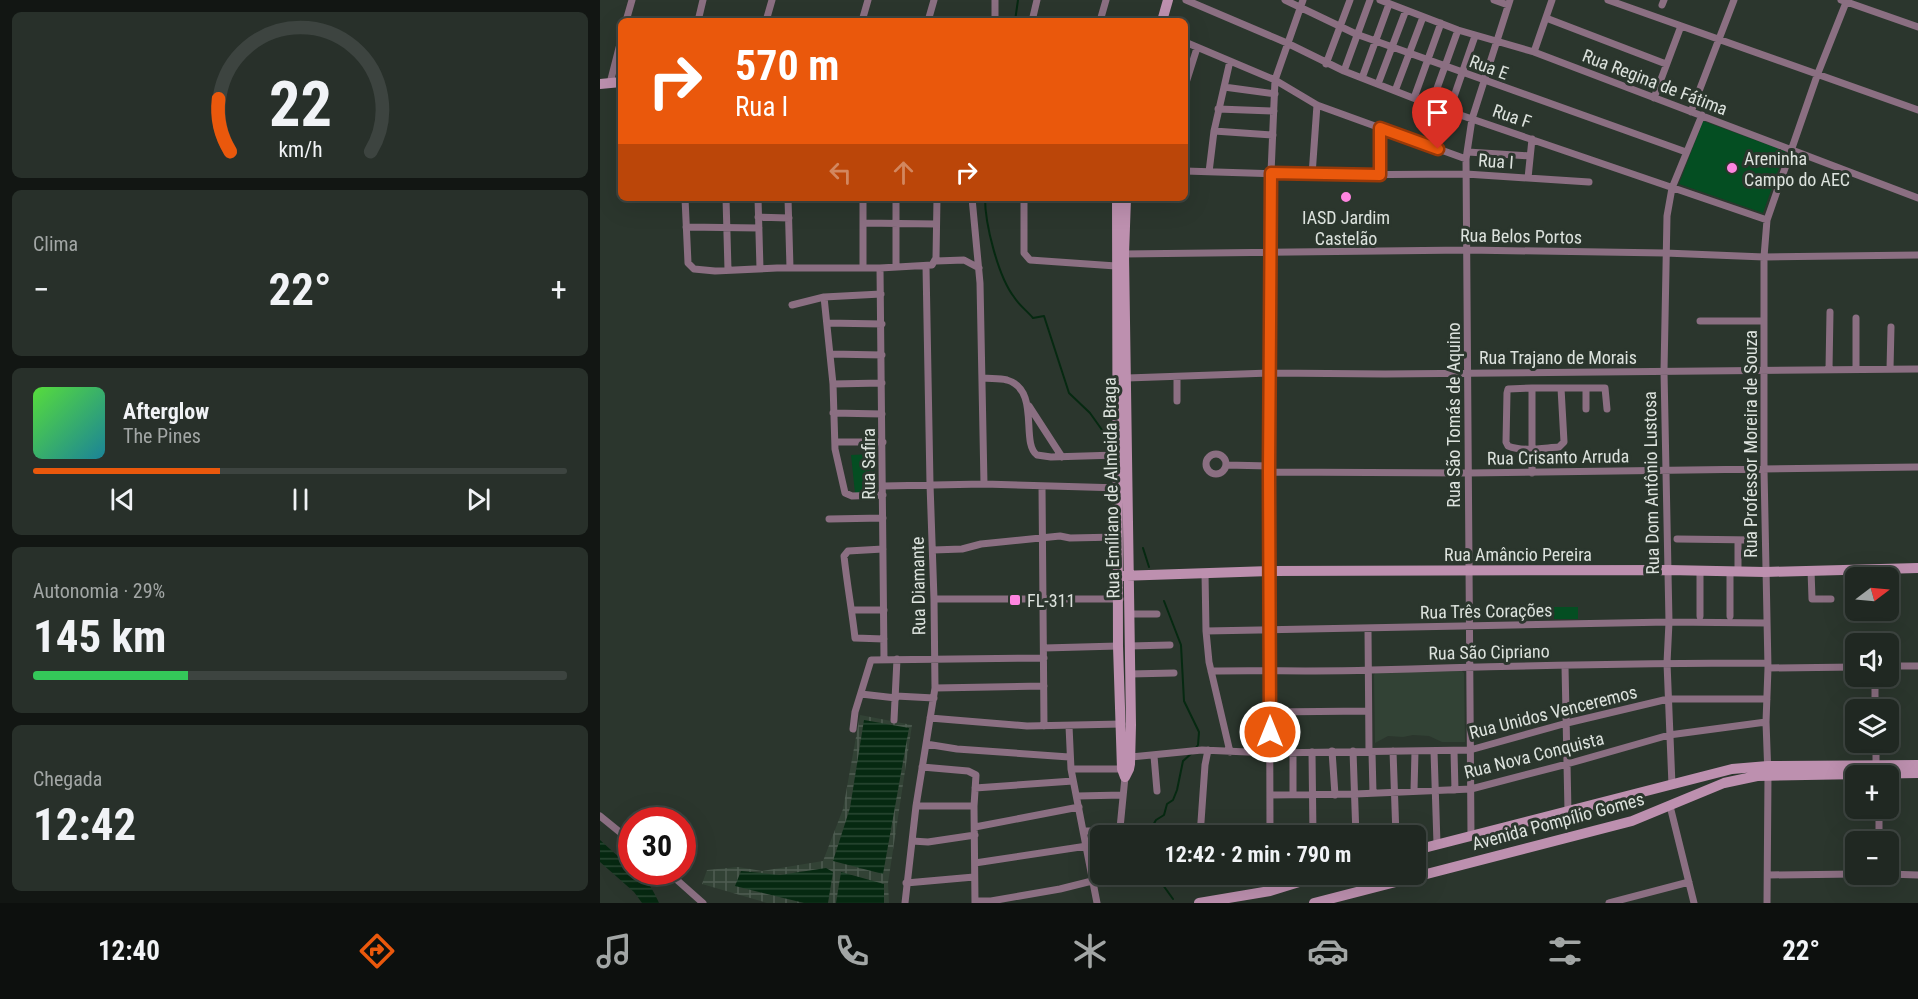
<!DOCTYPE html>
<html lang="pt">
<meta charset="utf-8">
<style>
body{margin:0;font-family:"Roboto Condensed",sans-serif;background:#28302a;color:#f1f3f6;height:100vh;display:flex;flex-direction:column;font-size:22px;white-space:nowrap}
*{box-sizing:border-box;margin:0}
p{font-size:20px;color:#a2a6a5}
.icon{flex:none;width:33px;height:33px;fill:none;stroke:currentColor;stroke-width:2;stroke-linecap:round;stroke-linejoin:round}
.map{position:relative;flex:1;overflow:hidden}
.side{display:flex;flex-direction:column;gap:12px;padding:12px;background:#121613;width:600px}
.side>*{flex:none}
.hud{position:absolute;left:18px;top:18px;width:570px;height:183px;border-radius:9px;box-shadow:0 6px 24px #0002,0 0 0 2px #3d4440;background:#ea580c;color:#fff;overflow:hidden}
.needle{width:39px;rotate:74deg}
.fabs{position:absolute;left:1245px;top:567px;display:grid;gap:12px}
.fabs a{display:grid;place-items:center;width:54px;height:54px;border-radius:9px;background:#202822;box-shadow:0 6px 24px #0002,0 0 0 2px #3d4440;font-size:30px}
.speed{position:absolute;left:18px;top:807px;display:flex;gap:12px;font-size:30px;font-weight:700;text-align:center}
.speed>*{display:grid;place-content:center;width:78px;height:78px;border-radius:50%;background:#202822;box-shadow:0 6px 24px #0002,0 0 0 2px #3d4440;line-height:1}
.speed .limit{border:9px solid #d22;background:#fff;color:#111}
.pin{position:absolute;display:grid;place-items:center;width:51px;height:51px;color:#fff;margin:-62px -26px;border-radius:50% 50% 50% 0;rotate:-45deg;box-shadow:0 0 6px #0007}
.pin .icon{rotate:45deg}
.me{position:absolute;width:66px;margin:-33px;rotate:0deg;stroke-linejoin:round;filter:drop-shadow(0 0 4px #0008)}
.turn{display:flex;align-items:center;gap:21px;height:126px;padding:0 18px;font-size:27px}
.turn .icon{width:78px;height:78px;stroke-width:2.5}
.turn b{display:block;font-size:42px;line-height:51px}
.lanes{display:flex;align-items:center;height:57px;padding:0 18px;background:#0003;justify-content:center;gap:30px;direction:ltr}
.lanes .off{opacity:.35}
.big{font-size:45px;font-weight:700;line-height:1.1}
.side .widget{flex:1;display:flex;flex-direction:column;justify-content:center;gap:9px;min-width:0;padding:0 21px;border-radius:9px;background:#28302a}
.side .dial{align-items:center;gap:0}
.dial svg{height:156px;overflow:visible;fill:none;stroke:#3d4440;stroke-width:7;stroke-linecap:round;text-anchor:middle}
.dial text{fill:#f1f3f6;stroke:none}
.song{display:flex;align-items:center;gap:18px}
.cover{width:72px;height:72px;border-radius:9px;background:linear-gradient(135deg,hsl(110 70% 55%),hsl(190 70% 35%))}
.played{height:6px;border-radius:3px;background:linear-gradient(90deg,#ea580c 35%,#3d4440 35%)}
.keys{display:flex;justify-content:space-around;direction:ltr}
.heat{display:flex;justify-content:space-between;align-items:center;font-size:33px;direction:ltr}
.charge{height:9px;border-radius:4px;background:linear-gradient(90deg,#34c759 29%,#3d4440 0)}
.trip{position:absolute;left:490px;top:825px;width:336px;height:60px;border-radius:9px;background:#202822;box-shadow:0 6px 24px #0002,0 0 0 2px #3d4440;font-weight:700;line-height:60px;text-align:center}
.menu{display:flex;height:96px;justify-content:space-around;align-items:center;background:#0d100e;color:#a2a6a5}
.menu .icon{width:42px;height:42px}
.menu .current{color:#ea580c}
.menu b{font-size:27px;color:#f1f3f6}
main{display:flex;flex:1;min-height:0}
.map>svg:first-child{display:block}
</style>
<main>
<section class="side">
<div class="widget dial"><svg viewBox="0 0 100 80">
<path d="M14 69A42 42 0 1 1 86 69"/>
<path d="M14 69A42 42 0 0 1 8 42" stroke="#ea580c"/>
<text x="50" y="56" font-size="32" font-weight="700">22</text>
<text x="50" y="72" font-size="11">km/h</text>
</svg></div>
<div class="widget"><p>Clima</p>
<div class="heat"><a>−</a><b class="big">22°</b><a>+</a></div>
</div>
<div class="widget">
<div class="song"><i class="cover"></i><div><b>Afterglow</b><p>The Pines</p></div></div>
<div class="played"></div>
<div class="keys"><svg class="icon" aria-label="previous" viewBox="0 0 24 24"><path d="M18 5L8 12l10 7zM5 5v14"/></svg><svg class="icon" aria-label="pause" viewBox="0 0 24 24"><path d="M8 5v14M16 5v14"/></svg><svg class="icon" aria-label="next" viewBox="0 0 24 24"><path d="M6 5l10 7-10 7zM19 5v14"/></svg></div>
</div>
<div class="widget"><p>Autonomia · 29%</p><b class="big">145 km</b><div class="charge"></div></div>
<div class="widget"><p>Chegada</p><b class="big">12:42</b></div>
</section>
<div class="map">
<svg width="1318" height="903" viewBox="0 0 1318 903">
<defs>
<pattern id="industrial-grid" width="8" height="8" patternUnits="userSpaceOnUse" patternTransform="scale(1.5)"><rect width="8" height="8" fill="#324235"/><path d="M0 4h8M4 0v8" fill="none" stroke="#4f5d52"/></pattern>
<pattern id="water-rules" width="6" height="5" patternUnits="userSpaceOnUse" patternTransform="scale(1.5)"><rect width="6" height="5" fill="#062911"/><path d="M0 2.5h6" fill="none" stroke="#2a4833"/></pattern>
</defs>
<rect width="100%" height="100%" fill="#2b362d"/>
<path fill="#324235" d="M 861,670 L 864,673 L 865,742 L 842,742 L 829,736 L 813,735 L 803,737 L 788,736 L 775,743 L 774,675 L 776,672 Z"/>
<path fill="url(#industrial-grid)" d="M 260,715 L 312,725 L 288,883 L 289,903 L 167,903 L 102,884 L 107,870 L 138,867 L 162,871 L 223,861 L 243,809 Z"/>
<path fill="#044e22" d="M 1103,121 L 1185,151 L 1163,213 L 1079,184 Z
M 272,454 L 276,491 L 255,493 L 251,455 Z
M 954,607 L 978,607 L 978,619 L 954,619 Z"/>
<path fill="url(#water-rules)" d="M 264,720 L 309,728 L 283,874 L 233,861 L 250,808 Z
M 0,840 L 31,868 L 32,872 C 45,873 54,892 59,903 L 42,903 L 34,892 L 0,862 Z
M 226,868 L 233,872 L 228,903 L 204,903 L 135,886 L 141,871 L 180,875 Z
M 241,872 L 284,884 L 284,903 L 236,903 Z"/>
<g fill="none" stroke-linecap="round" stroke-linejoin="round">
<path stroke="#062911" stroke-width="2" d="M 415,21 L 418,0
M 385,198 C 385,224 398,276 414,297 C 419,305 427,311 433,318 L 444,316 L 469,393 L 490,413 L 512,444
M 543,548 L 549,567
M 564,601 L 581,645 L 584,701 L 599,732 L 598,745 L 595,749
M 554,836 L 552,827 L 556,820 L 564,815 L 567,804 L 573,800 L 577,790 L 583,761 L 592,753
M 555,874 L 573,899"/>
<path stroke="#8b6f82" stroke-width="7" d="M 586,0 L 687,43 L 744,71 L 831,105 L 1167,220
M 685,0 L 756,34 L 1086,152
M 780,0 L 858,30 L 934,52 L 1318,198
M 894,0 L 908,5
M 1008,0 L 1318,110
M 1241,0 L 1318,27
M 1062,5 L 1064,0
M 946,18 L 1066,64
M 26,21 L 32,0
M 98,21 L 103,0
M 166,21 L 172,0
M 262,21 L 268,0
M 328,21 L 334,0
M 395,21 L 395,0
M 432,21 L 437,0
M 500,21 L 506,0
M 585,42 L 675,80 L 717,105 L 866,159
M 934,52 L 952,0
M 726,64 L 750,0
M 744,71 L 770,0
M 762,78 L 789,4
M 10,83 L 21,40
M 778,84 L 806,10
M 585,86 L 597,48
M 624,87 L 675,94
M 795,91 L 823,17
M 814,98 L 841,23
M 1054,98 L 1081,26
M 831,105 L 858,30
M 618,109 L 674,111
M 849,111 L 875,36
M 1091,112 L 1134,0
M 779,127 L 780,175
M 614,131 L 673,135
M 868,152 L 930,156
M 585,171 L 712,175 L 866,174 L 989,182
M 609,172 L 614,131 L 630,61
M 712,175 L 717,105
M 928,178 L 932,139
M 85,198 L 88,263 L 94,269 L 115,271 L 177,268 L 280,268 L 332,265 L 336,258 L 337,198
M 126,198 L 128,270
M 158,198 L 160,269
M 188,198 L 190,268
M 263,198 L 263,268
M 372,198 L 380,283 L 384,484
M 424,198 L 424,253 L 430,260 L 516,266
M 158,217 L 189,218
M 263,223 L 336,224
M 86,227 L 159,228
M 524,254 L 867,250 L 1065,253 L 1164,257 L 1318,255
M 336,261 L 364,260 L 379,268
M 296,267 L 296,198
M 280,268 L 284,659
M 224,297 L 233,384 L 235,449 L 245,493 L 252,496 L 283,495
M 192,305 L 224,297 L 281,294
M 1100,321 L 1164,321
M 227,323 L 282,324
M 231,354 L 282,355
M 1229,369 L 1230,312
M 1256,369 L 1256,318
M 1290,369 L 1291,327
M 577,377 L 577,401
M 383,378 C 390,379 399,378 407,380 C 441,390 420,443 437,455 L 451,457 L 517,455
M 527,378 L 670,373 L 785,374 L 1318,369
M 233,384 L 282,383
M 961,388 L 1005,388 L 1007,409
M 986,388 L 986,409
M 429,406 L 462,457
M 233,413 L 282,414
M 235,442 L 283,442
M606 464a10 10 0 1 1 20 0a10 10 0 1 1-20 0Z
M 626,465 L 670,466
M 669,472 L 868,473 L 1318,467
M 932,473 L 932,388 L 961,388 L 964,442 L 959,447 C 943,448 923,452 908,446 L 906,442 L 907,393 L 908,389 L 932,388
M 283,486 L 384,484 L 521,488
M 442,486 L 444,726
M 229,519 L 283,518
M 1077,539 L 1155,540
M 283,549 L 248,551 L 244,556 C 247,584 252,611 255,638 L 284,639
M 333,550 L 362,549 L 381,544 L 460,536 L 470,538 L 518,537
M 1211,570 L 1212,599 L 1231,599
M 1138,571 L 1138,540
M 605,573 L 606,631 L 609,662 L 630,752
M 334,599 L 520,599
M 253,610 L 284,610
M 529,614 L 557,614
M 1100,616 L 1100,570
M 1130,616 L 1130,571
M 768,629 L 769,751
M 606,631 L 1069,622 L 1166,623
M 529,646 L 570,645
M 444,648 L 518,646
M 965,666 L 968,812
M 1288,666 L 1318,666
M 1168,668 L 1256,667
M 611,671 C 664,670 718,672 771,670 C 903,666 1035,663 1167,663
M 530,674 L 574,673
M 1275,678 L 1275,710
M 335,688 L 444,686
M 261,694 L 296,698
M 296,696 L 334,698
M 670,712 L 768,711
M 330,718 L 427,726 L 522,724
M 294,720 L 297,659
M 469,726 L 471,769 L 497,903
M 253,729 L 255,712 L 271,660 L 444,658
M 1276,742 L 1276,765
M 326,744 L 357,749 L 469,757
M 732,751 L 735,795
M 753,751 L 756,836
M 793,751 L 796,836
M 834,751 L 837,844
M 854,751 L 855,790
M 712,752 L 713,836
M 772,752 L 773,793
M 554,756 L 557,791
M 531,757 L 602,750 L 670,753 L 870,750 L 967,723 L 1068,699 L 1167,699
M 322,767 L 368,771 L 376,775 L 374,806 L 375,903
M 471,769 L 524,769
M 1072,785 L 1067,663 L 1069,622 L 1064,371 L 1067,216 L 1072,188 L 1102,115
M 375,788 L 473,781
M 814,791 L 815,751
M 693,794 L 693,753
M 670,795 L 755,794 L 871,789 L 967,764 L 1069,735 L 1166,722
M 477,796 L 523,795
M 316,806 L 374,806
M 1070,806 L 1094,903
M 1279,808 L 1279,842
M 0,816 L 32,842
M 375,827 L 479,807
M 484,831 L 513,831 L 520,828 L 525,777
M 600,836 L 605,765 L 608,750
M 670,836 L 669,472 L 671,173 L 675,80 L 703,0
M 871,836 L 866,159 L 872,119 L 910,0
M 312,841 L 328,842 L 375,835
M 375,863 L 487,846
M 68,872 L 103,903
M 670,874 L 670,891
M 1288,874 L 1318,875
M 1168,875 L 1256,874
M 306,883 L 374,877
M 376,901 L 391,901 L 460,889 L 492,881
M 305,903 L 316,806 L 335,688 L 334,599 L 330,484 L 326,266
M 1009,903 L 1089,882
M 1167,903 L 1168,776 L 1166,722 L 1168,668 L 1164,470 L 1164,257 L 1167,220 L 1218,73 L 1247,0"/>
<path stroke="#bd90af" stroke-width="10" d="M 562,21 L 568,0
M 0,84 L 21,82
M 517,198 L 518,646 L 522,769 L 525,777
M 519,576 L 670,571 L 1068,570 L 1165,572 L 1318,568
M 525,777 L 529,769 L 530,764 L 531,725 L 524,254 L 526,198
M 816,850 L 1132,769 L 1168,766 L 1318,765
M 599,903 L 670,891 L 725,874
M 714,903 L 1032,821 L 1124,783 L 1157,776 L 1318,773"/>
</g>
<g fill="none" stroke-linecap="round" stroke-linejoin="round">
<g stroke="#983908" stroke-width="15">
<path id="route" d="M 670,732 L 669,472 L 671,173 L 780,175 L 780,128 L 838,149"/>
</g>
<use href="#route" stroke="#ea580c" stroke-width="10"/>
</g>
<g fill="#fe85e0" stroke="#2b362d" stroke-width="2">
<circle cx="1132" cy="168" r="6"/>
<circle cx="746" cy="197" r="6"/>
<rect x="409" y="594" width="12" height="12" rx="3"/>
</g>
<g text-anchor="middle" dominant-baseline="central" stroke-width="6" stroke-linejoin="round" paint-order="stroke">
<g font-size="18" fill="#dce2dd" stroke="#2b362d">
<text transform="translate(889 67) rotate(20)">Rua E</text>
<text transform="translate(1055 82) rotate(21)">Rua Regina de Fátima</text>
<text transform="translate(912 116) rotate(19)">Rua F</text>
<text transform="translate(896 161) rotate(4)">Rua I</text>
<text transform="translate(921 236) rotate(1)">Rua Belos Portos</text>
<text x="958" y="357">Rua Trajano de Morais</text>
<text transform="translate(853 415) rotate(-90)">Rua São Tomás de Aquino</text>
<text transform="translate(1150 444) rotate(-90)">Rua Professor Moreira de Souza</text>
<text transform="translate(958 457) rotate(-1)">Rua Crisanto Arruda</text>
<text transform="translate(268 464) rotate(-90)">Rua Safira</text>
<text transform="translate(1051 483) rotate(-91)">Rua Dom Antônio Lustosa</text>
<text transform="translate(511 488) rotate(-91)">Rua Emíliano de Almeida Braga</text>
<text x="918" y="554">Rua Amâncio Pereira</text>
<text transform="translate(318 586) rotate(-91)">Rua Diamante</text>
<text transform="translate(886 611) rotate(-1)">Rua Três Corações</text>
<text transform="translate(889 652) rotate(-1)">Rua São Cipriano</text>
<text transform="translate(953 712) rotate(-14)">Rua Unidos Venceremos</text>
<text transform="translate(934 755) rotate(-14)">Rua Nova Conquista</text>
<text transform="translate(958 821) rotate(-15)">Avenida Pompílio Gomes</text>
</g>
<g font-size="18" fill="#dce2dd" stroke="#2b362d" text-anchor="start">
<text x="1144" y="158">Areninha<tspan x="1144" dy="21">Campo do AEC</tspan></text>
<text x="746" y="217" text-anchor="middle">IASD Jardim<tspan x="746" dy="21">Castelão</tspan></text>
<text x="427" y="600">FL-311</text>
</g>
</g>
</svg>
<div class="fabs">
<a><svg class="needle" viewBox="-14 -14 28 28"><path d="M0-13l5 13h-10z" fill="#e53935"/><path d="M0 13l5-13h-10z" fill="#a2a6a5"/></svg></a>
<a><svg class="icon" aria-label="sound" viewBox="0 0 24 24"><path d="M4 9h4l5-4v14l-5-4H4zM17 9q2 3 0 6"/></svg></a>
<a><svg class="icon" aria-label="layers" viewBox="0 0 24 24"><path d="M12 4l9 5-9 5-9-5zM3 14l9 5 9-5"/></svg></a>
<a>+</a>
<a>−</a>
</div>
<div class="speed"><div class="limit">30</div></div>
<div class="pin" style="left:838px;top:149px;background:#d93025"><svg class="icon" aria-label="arrive" viewBox="0 0 24 24"><path d="M6 21V4h12l-3 4 3 4H6"/></svg></div>
<svg class="me" style="left:670px;top:732px" viewBox="-20 -20 40 40"><circle r="17" fill="#ea580c" stroke="#fff" stroke-width="3"/><path d="M0-11L8 9 0 5-8 9z" fill="#fff"/></svg>
<div class="trip">12:42 · 2 min · 790 m</div>
<div class="hud">
<div class="turn"><svg class="icon" aria-label="right" viewBox="0 0 24 24"><path d="M7 20v-9h11M14 6l5 5-5 5"/></svg><div><b>570 m</b>Rua I</div></div>
<div class="lanes"><svg class="icon off" aria-label="left" viewBox="0 0 24 24"><path d="M17 20v-9H6M10 6l-5 5 5 5"/></svg><svg class="icon off" aria-label="ahead" viewBox="0 0 24 24"><path d="M12 20V5M6 11l6-6 6 6"/></svg><svg class="icon" aria-label="right" viewBox="0 0 24 24"><path d="M7 20v-9h11M14 6l5 5-5 5"/></svg></div>
</div>
</div>
</main>
<nav class="menu">
<b>12:40</b>
<svg class="icon current" aria-label="directions" viewBox="0 0 24 24"><path d="M12 3l9 9-9 9-9-9zM9 14v-3h6M13 9l2 2-2 2"/></svg>
<svg class="icon" aria-label="music" viewBox="0 0 24 24"><path d="M9 18V5l10-2v13"/><circle cx="6" cy="18" r="3"/><circle cx="16" cy="16" r="3"/></svg>
<svg class="icon" aria-label="phone" viewBox="0 0 24 24"><path d="M5 4h4l2 5-3 2q2 4 5 5l2-3 5 2v4C11 20 4 13 5 4z"/></svg>
<svg class="icon" aria-label="climate" viewBox="0 0 24 24"><path d="M12 3v18M4 7l16 10M4 17L20 7"/></svg>
<svg class="icon" aria-label="car" viewBox="0 0 24 24"><path d="M5 17H2v-5l4-1 3-4h7l3 4 3 1v5h-3M9 17h6M6 11h13"/><circle cx="7" cy="17" r="2"/><circle cx="17" cy="17" r="2"/></svg>
<svg class="icon" aria-label="filters" viewBox="0 0 24 24"><path d="M4 7h16M4 17h16"/><circle cx="9" cy="7" r="2"/><circle cx="15" cy="17" r="2"/></svg>
<b>22°</b>
</nav>
